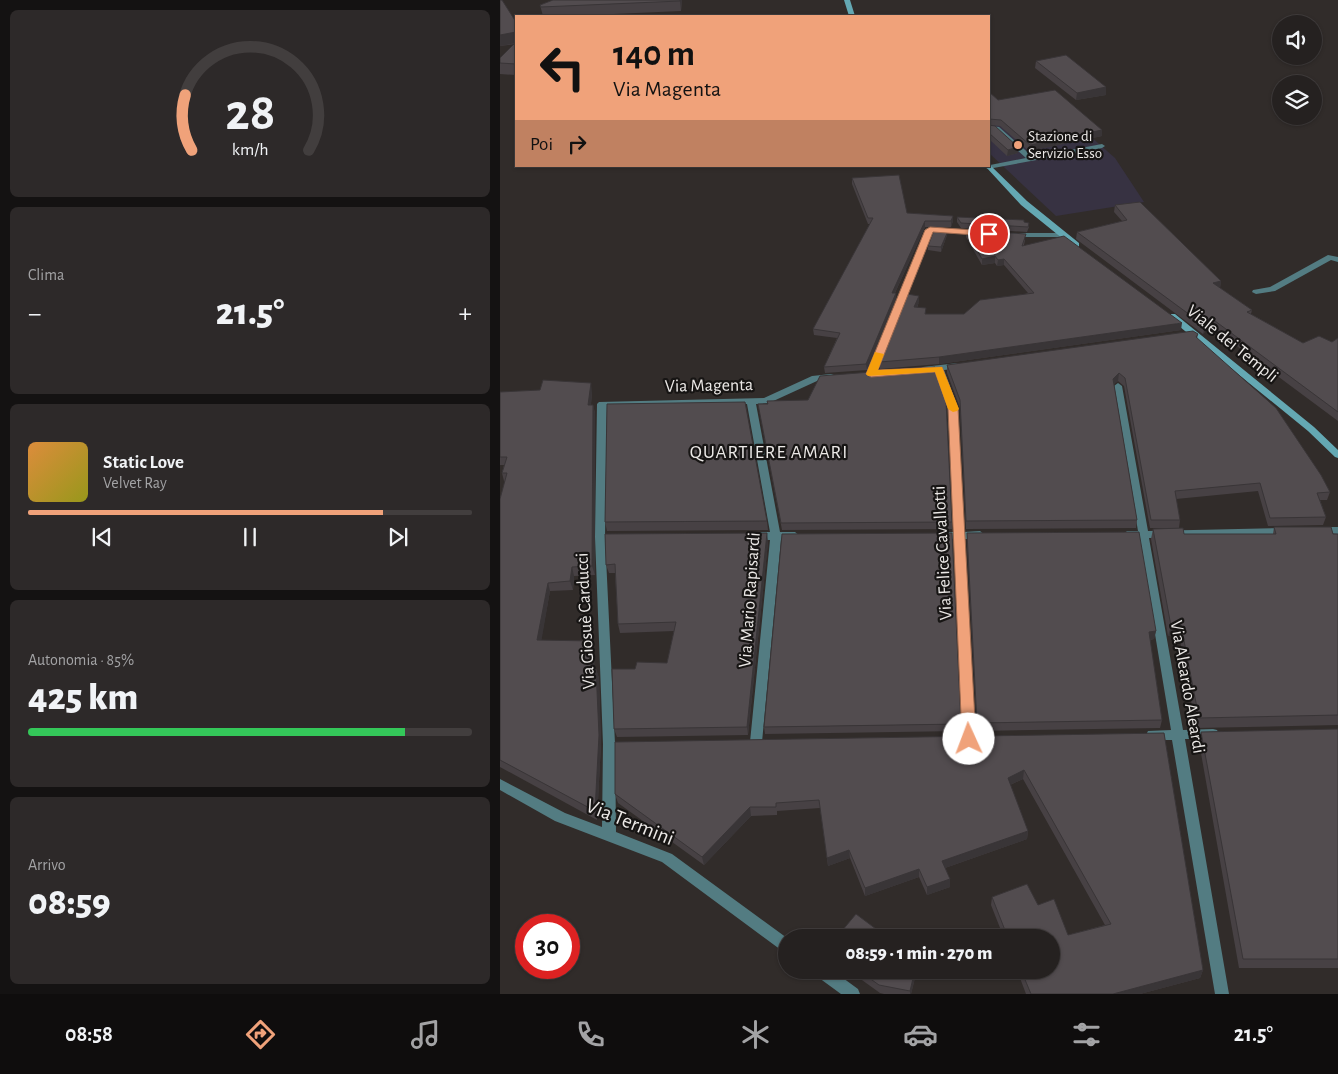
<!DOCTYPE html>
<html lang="it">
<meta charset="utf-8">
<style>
body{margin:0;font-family:"Alegreya Sans",sans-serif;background:#2d2929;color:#f1f3f6;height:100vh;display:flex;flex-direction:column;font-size:19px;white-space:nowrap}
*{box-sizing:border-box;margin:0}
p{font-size:16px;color:#a3a3a5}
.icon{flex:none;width:28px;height:28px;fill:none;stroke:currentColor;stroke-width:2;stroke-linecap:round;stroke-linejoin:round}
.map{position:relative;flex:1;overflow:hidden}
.side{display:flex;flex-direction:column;gap:10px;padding:10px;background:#141212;width:500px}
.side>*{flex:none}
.guide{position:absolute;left:15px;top:15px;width:475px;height:152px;border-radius:0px;box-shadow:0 1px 4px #0004,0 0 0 1px #423e3e;background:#f0a27a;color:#111;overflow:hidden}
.tools{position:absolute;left:772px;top:15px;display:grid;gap:10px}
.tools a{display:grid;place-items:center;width:50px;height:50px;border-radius:50%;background:#252120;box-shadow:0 1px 4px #0004,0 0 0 1px #423e3e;font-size:25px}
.speed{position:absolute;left:15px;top:914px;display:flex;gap:10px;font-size:25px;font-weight:700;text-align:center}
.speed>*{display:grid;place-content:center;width:65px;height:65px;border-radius:50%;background:#252120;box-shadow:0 1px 4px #0004,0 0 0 1px #423e3e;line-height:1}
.speed .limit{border:8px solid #d22;background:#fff;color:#111}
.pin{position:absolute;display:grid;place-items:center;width:42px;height:42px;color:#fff;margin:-21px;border:2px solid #fff;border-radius:50%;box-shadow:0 1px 5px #0007}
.me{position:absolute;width:55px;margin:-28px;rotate:358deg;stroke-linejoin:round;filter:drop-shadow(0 0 4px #0008)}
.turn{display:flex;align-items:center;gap:18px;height:105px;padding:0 15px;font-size:22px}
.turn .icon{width:65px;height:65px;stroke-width:2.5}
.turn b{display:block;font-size:35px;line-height:42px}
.then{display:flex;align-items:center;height:48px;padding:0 15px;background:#0003;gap:10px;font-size:19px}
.big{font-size:38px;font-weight:800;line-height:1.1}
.side .card{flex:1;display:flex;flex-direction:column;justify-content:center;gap:8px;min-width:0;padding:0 18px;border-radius:8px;background:#2d2929}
.side .dial{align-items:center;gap:0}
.dial svg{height:130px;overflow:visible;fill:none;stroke:#423e3e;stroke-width:7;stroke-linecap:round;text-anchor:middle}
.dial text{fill:#f1f3f6;stroke:none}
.song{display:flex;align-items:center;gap:15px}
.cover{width:60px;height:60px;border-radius:8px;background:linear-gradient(135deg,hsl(30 70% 55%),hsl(60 70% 35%))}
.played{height:5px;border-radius:2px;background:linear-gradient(90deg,#f0a27a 80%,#423e3e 80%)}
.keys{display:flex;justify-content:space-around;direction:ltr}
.heat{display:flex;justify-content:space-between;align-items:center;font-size:28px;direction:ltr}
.charge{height:8px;border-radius:4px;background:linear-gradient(90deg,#34c759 85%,#423e3e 0)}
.trip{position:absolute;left:278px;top:929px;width:282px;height:50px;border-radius:25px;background:#252120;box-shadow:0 1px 4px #0004,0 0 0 1px #423e3e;font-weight:800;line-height:50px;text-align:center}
.tabs{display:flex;height:80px;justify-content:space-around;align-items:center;background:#0f0d0d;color:#a3a3a5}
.tabs .icon{width:35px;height:35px}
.tabs .on{color:#f0a27a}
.tabs b{font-size:22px;color:#f1f3f6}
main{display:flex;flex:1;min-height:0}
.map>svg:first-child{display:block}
</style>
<main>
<section class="side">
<div class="card dial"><svg viewBox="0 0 100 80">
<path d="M14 69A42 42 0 1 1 86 69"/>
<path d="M14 69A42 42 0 0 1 10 35" stroke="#f0a27a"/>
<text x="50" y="56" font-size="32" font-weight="700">28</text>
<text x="50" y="72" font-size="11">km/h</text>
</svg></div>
<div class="card"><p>Clima</p>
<div class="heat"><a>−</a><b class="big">21.5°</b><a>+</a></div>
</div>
<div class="card">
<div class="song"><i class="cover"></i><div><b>Static Love</b><p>Velvet Ray</p></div></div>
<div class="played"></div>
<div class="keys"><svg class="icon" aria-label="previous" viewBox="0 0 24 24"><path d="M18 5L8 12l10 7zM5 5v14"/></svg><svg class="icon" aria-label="pause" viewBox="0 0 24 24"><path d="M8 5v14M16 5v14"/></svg><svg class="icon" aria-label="next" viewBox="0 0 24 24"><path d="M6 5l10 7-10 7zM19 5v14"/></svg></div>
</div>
<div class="card"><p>Autonomia · 85%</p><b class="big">425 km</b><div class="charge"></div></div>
<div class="card"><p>Arrivo</p><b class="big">08:59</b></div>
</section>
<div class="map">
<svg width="838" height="994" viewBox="0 0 838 994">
<rect width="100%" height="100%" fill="#312c2a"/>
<path fill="#373242" d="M 489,118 L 590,136 L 615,158 L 644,202 L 556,216 L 489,153 Z"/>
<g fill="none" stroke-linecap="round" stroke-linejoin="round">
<path fill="#537c82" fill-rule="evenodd" d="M 489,126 L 499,127 L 533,157 L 602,144 L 605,146 L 602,148 L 488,169 L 486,168 L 485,166 L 526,158 L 495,130 L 489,130 Z
M 828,255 L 838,257 L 838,262 L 831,260 L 775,291 L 756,294 L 752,292 L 753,290 L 770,287 Z"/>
<path fill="#537c82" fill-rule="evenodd" d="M 427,228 L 479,231 L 483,233 L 479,235 L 433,232 L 375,374 L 374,376 L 368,376 L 367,374 Z
M 510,233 L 562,233 L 566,235 L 562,237 L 510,237 Z
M 458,363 L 462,366 L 461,368 L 444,370 L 458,408 L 464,532 L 480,531 L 485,535 L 480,539 L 465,539 L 475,739 L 473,743 L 469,744 L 465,743 L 463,739 L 454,539 L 439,540 L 434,536 L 439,532 L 454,532 L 448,408 L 435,371 L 423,373 L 419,370 L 423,367 Z
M 331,374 L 334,375 L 335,377 L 334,379 L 317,381 L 269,403 L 256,404 L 280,532 L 295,532 L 300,536 L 295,540 L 281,540 L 262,742 L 260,746 L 256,747 L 252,746 L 250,742 L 270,540 L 254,540 L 249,536 L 254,532 L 270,532 L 247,404 L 107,407 L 105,537 L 115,744 L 116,832 L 172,854 L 287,938 L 286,952 L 281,950 L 162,862 L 55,821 L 0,790 L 0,779 L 65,813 L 102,827 L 103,744 L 95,537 L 97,404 L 99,402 L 264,398 L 312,376 Z
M 618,383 L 622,386 L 648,531 L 787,528 L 792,532 L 787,536 L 649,538 L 683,730 L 713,729 L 717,730 L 719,734 L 717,738 L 713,739 L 685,739 L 729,994 L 715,994 L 672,740 L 652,740 L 648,739 L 646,735 L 648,731 L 671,730 L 639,538 L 627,539 L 622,535 L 627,531 L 638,531 L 614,386 Z
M 819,527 L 838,527 L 838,535 L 815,534 L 814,531 L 815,528 Z
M 313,970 L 332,970 L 358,989 L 360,994 L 341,994 L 315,975 Z"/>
<path fill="#64a8b3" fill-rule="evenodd" d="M 344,0 L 350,0 L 355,16 L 349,16 Z
M 489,164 L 527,201 L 579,243 L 579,247 L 573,247 L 521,205 L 486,167 L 485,166 L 489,166 Z
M 669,314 L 675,314 L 814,427 L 838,450 L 838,458 L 835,457 L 808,431 L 669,318 Z"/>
</g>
<path fill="#474144" d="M 0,0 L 16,22 L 16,75 L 0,74 L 0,58 L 15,44 L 0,46 Z
M 53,0 L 182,0 L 181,11 L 69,16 L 43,16 L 40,5 Z
M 536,61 L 606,87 L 606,95 L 576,100 L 535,68 Z
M 489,92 L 498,100 L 602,136 L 529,151 L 500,126 L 489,125 Z
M 489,125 L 518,147 L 518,153 L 507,156 L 489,139 Z
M 352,178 L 407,213 L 453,216 L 453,221 L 451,227 L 425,227 L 395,293 L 396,293 L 396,299 L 367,370 L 325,373 L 324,367 L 337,338 L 314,335 L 313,329 L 370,224 L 368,224 L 352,184 Z
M 615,205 L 721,281 L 720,288 L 752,310 L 751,314 L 803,343 L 832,342 L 838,338 L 838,421 L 710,326 L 703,334 L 576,239 L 577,232 L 622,221 L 614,212 Z
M 457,217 L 524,222 L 529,227 L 527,232 L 461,228 L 457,222 Z
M 466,230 L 525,240 L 524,245 L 681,330 L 439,364 L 380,369 L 380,362 L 419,302 L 417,308 L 426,314 L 464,314 L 528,293 L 504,265 L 497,266 L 495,263 L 482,265 L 466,237 Z
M 448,231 L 447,235 L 441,252 L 428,250 L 428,246 Z
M 698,334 L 697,339 L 830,492 L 827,500 L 820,500 L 826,517 L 823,525 L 768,526 L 758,491 L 676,499 L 680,520 L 679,528 L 650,528 L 624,386 L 618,381 L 614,384 L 637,520 L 636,528 L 466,529 L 460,408 L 447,373 L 447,365 Z
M 0,392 L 92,392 L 91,405 L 93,405 L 95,413 L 95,575 L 74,576 L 73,590 L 50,591 L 41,640 L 94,650 L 94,669 L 96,669 L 99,678 L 101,744 L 97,820 L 0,767 L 0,499 L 5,481 L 4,481 L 2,473 L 4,465 L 0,465 Z
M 258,404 L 452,522 L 452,529 L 282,530 Z
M 267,521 L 268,530 L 107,531 L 105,522 Z
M 774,527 L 838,534 L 838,725 L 696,728 L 679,635 L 668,636 L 651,539 L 653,529 L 684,534 L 773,534 Z
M 467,533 L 656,631 L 654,639 L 650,640 L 662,720 L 660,728 L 477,731 L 467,541 Z
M 268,542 L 248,735 L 117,737 L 114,729 L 135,669 L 167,663 L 174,631 L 120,633 L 118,624 L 115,573 L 109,573 L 106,565 Z
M 461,724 L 461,731 L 265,734 L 264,727 Z
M 838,729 L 838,968 L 739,968 L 699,742 L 701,732 Z
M 664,733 L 703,970 L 700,978 L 640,994 L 526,994 L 517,970 L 551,970 L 551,938 L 504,938 L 491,905 L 492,897 L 538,905 L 568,935 L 605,925 L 523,779 L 510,785 L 528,831 L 527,839 L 445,868 L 450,879 L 450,887 L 427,895 L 419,877 L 365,896 L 350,858 L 328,866 L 320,808 L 277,811 L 277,815 L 251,816 L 204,865 L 118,803 L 115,794 Z
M 348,970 L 417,970 L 411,994 L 384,994 L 380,993 Z"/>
<path fill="#393537" d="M 180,0 L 182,0 L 181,11 L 180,1 Z
M 16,32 L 16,43 L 0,46 L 0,35 Z
M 606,87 L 606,95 L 576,100 L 577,93 Z
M 602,130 L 602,136 L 529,151 L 530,145 Z
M 518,147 L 518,153 L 507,156 L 508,150 Z
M 453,216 L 453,221 L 451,227 L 451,221 Z
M 425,221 L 425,227 L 392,299 L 392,293 Z
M 448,231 L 447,235 L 441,252 L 441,247 Z
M 495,256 L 495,263 L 482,265 L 482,259 Z
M 504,259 L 504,265 L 497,266 L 498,260 Z
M 721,281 L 720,288 L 713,283 Z
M 396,293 L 396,299 L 367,370 L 366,364 Z
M 419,296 L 419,302 L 414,314 L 414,307 Z
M 711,318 L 710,326 L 703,334 L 705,326 Z
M 682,323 L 681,330 L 439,364 L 439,357 Z
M 619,373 L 618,381 L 612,386 L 613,379 Z
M 91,383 L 92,392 L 90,413 L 88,405 Z
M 93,405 L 95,413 L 95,575 L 92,566 Z
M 267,533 L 268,542 L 248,735 L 247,727 Z
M 72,567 L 74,576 L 73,590 L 70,581 Z
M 48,583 L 50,591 L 40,649 L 37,640 Z
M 681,625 L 679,635 L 668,636 L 671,626 Z
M 656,631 L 654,639 L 647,640 L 649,632 Z
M 92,641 L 94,650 L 95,678 L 92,669 Z
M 96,669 L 99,678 L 101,744 L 97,820 L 95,811 Z
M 524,770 L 523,779 L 507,786 L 508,778 Z
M 250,807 L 251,816 L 204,865 L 202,857 Z
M 528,831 L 527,839 L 442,869 L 442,861 Z
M 349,850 L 350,858 L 328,866 L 327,858 Z
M 419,869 L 419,877 L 365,896 L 365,888 Z
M 450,879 L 450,887 L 427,895 L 427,887 Z
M 415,970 L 417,970 L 411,994 L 410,994 L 410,991 Z
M 703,970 L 700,978 L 640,994 L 613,994 Z"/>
<path fill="#524c4f" stroke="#393537" d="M 0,0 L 2,0 L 16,22 L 16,32 L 0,35 Z
M 53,0 L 180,0 L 180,1 L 41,7 L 40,5 Z
M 16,42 L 16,64 L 0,63 L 0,58 Z
M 566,55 L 606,87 L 577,93 L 536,61 Z
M 555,90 L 602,130 L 530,145 L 501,120 L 489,119 L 489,92 L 498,100 Z
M 489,125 L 495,126 L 518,147 L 508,150 L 489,133 Z
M 399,175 L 407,213 L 453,216 L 451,221 L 425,221 L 392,293 L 396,293 L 366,364 L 324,367 L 340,333 L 313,329 L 373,218 L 368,218 L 352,178 Z
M 640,202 L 721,281 L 713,283 L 752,310 L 747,312 L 803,343 L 819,336 L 832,342 L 838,338 L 838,412 L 711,318 L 705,326 L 577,232 L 627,220 L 615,205 Z
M 457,217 L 524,220 L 524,222 L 529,223 L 528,227 L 461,223 Z
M 434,230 L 448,231 L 441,247 L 428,246 Z
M 466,230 L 526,234 L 522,246 L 564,236 L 682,323 L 439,357 L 380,362 L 407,294 L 419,296 L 414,307 L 426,308 L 425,314 L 464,314 L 480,300 L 534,293 L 504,259 L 498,260 L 495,256 L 482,259 Z
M 693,331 L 698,334 L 696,337 L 776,408 L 821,475 L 830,492 L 817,493 L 826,517 L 770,518 L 760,483 L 675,491 L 680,520 L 651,520 L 625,378 L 619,373 L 613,379 L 637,520 L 466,521 L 460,400 L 447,365 Z
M 435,367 L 446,401 L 452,522 L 281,523 L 258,404 L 268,404 L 267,401 L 308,400 L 320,376 Z
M 43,380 L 91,383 L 88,405 L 93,405 L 92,566 L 72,567 L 70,581 L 48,583 L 37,640 L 92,641 L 92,669 L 96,669 L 99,735 L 95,811 L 0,760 L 0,499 L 7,473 L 2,473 L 7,457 L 0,457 L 0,392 L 40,390 Z
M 245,402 L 267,521 L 105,522 L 107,404 Z
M 774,527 L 831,527 L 833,534 L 838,534 L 838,715 L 699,718 L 681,625 L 671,626 L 653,529 L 683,528 L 684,534 L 776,534 Z
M 639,532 L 656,631 L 649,632 L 662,720 L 477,723 L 467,533 Z
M 267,533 L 247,727 L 114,729 L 112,669 L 135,669 L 137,662 L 167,663 L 176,622 L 118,624 L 115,564 L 106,565 L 105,534 Z
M 452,533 L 461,724 L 264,727 L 282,534 Z
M 838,729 L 838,959 L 743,959 L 701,732 Z
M 664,733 L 703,970 L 613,994 L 531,994 L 521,970 L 551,970 L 551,938 L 508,938 L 492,897 L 527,884 L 538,905 L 554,899 L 568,935 L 611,924 L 524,770 L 508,778 L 528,831 L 442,861 L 450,879 L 427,887 L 419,869 L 365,888 L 349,850 L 327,858 L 319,800 L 276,803 L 276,807 L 250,807 L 202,857 L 115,794 L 115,742 Z
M 356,914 L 388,938 L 336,938 Z
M 358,970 L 415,970 L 410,991 L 379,985 Z"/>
<path fill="#f0a27a" stroke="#9c694f" d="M 430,227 L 489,231 L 493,234 L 489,236 L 433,232 L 378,370 L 442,367 L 458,408 L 476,739 L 474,743 L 464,743 L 462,739 L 448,408 L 435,372 L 371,377 L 366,374 L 425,230 Z"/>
<path fill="#f59e0b" d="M 375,352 L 384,354 L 378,370 L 442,367 L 459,409 L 457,411 L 453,412 L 448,409 L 435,372 L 368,376 L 366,374 Z"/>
<circle fill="#f0a27a" stroke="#171514" stroke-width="2" cx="518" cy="145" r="5"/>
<g text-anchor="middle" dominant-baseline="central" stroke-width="4.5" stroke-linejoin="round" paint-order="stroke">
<g font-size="15" fill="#ece9e7" stroke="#171514" text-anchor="start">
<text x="528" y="136">Stazione di<tspan x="528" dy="17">Servizio Esso</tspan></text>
</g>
<g font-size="18" fill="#ece9e7" stroke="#171514">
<text transform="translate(732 344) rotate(39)">Viale dei Templi</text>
<text transform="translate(209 386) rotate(-1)">Via Magenta</text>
<text transform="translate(443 553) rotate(-93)">Via Felice Cavallotti</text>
<text transform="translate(250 600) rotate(-86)">Via Mario Rapisardi</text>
<text transform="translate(86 621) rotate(-93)">Via Giosuè Carducci</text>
<text transform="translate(687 687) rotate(80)">Via Aleardo Aleardi</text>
</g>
<g font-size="19" letter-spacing="1" fill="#ece9e7" stroke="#171514">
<text x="269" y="452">QUARTIERE AMARI</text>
</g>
<g font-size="21" fill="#ece9e7" stroke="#171514">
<text transform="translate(130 822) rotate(22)">Via Termini</text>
</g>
</g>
</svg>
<div class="tools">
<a><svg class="icon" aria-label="sound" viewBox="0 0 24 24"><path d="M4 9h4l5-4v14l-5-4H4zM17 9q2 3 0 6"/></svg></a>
<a><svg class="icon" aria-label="layers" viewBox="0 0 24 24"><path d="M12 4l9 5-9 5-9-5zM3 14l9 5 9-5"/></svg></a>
</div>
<div class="speed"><div class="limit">30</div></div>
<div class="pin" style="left:489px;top:234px;background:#d93025"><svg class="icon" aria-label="arrive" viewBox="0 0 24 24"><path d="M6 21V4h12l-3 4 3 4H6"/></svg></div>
<svg class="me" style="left:469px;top:739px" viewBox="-20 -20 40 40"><circle r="19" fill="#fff"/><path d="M0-13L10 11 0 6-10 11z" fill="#f0a27a"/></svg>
<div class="trip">08:59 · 1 min · 270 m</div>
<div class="guide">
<div class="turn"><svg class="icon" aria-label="left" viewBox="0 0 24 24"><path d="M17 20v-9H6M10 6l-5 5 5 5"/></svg><div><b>140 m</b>Via Magenta</div></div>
<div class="then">Poi<svg class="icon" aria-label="right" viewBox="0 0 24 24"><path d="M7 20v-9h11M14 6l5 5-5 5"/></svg></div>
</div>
</div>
</main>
<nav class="tabs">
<b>08:58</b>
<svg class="icon on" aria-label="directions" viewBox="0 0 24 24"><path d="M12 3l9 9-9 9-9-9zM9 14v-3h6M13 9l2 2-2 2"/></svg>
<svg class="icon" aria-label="music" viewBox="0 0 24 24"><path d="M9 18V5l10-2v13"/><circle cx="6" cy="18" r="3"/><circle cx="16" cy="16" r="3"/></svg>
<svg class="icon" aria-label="phone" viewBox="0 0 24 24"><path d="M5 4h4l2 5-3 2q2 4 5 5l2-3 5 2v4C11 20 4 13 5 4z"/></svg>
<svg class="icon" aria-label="climate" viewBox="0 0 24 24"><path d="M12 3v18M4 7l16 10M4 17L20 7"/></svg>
<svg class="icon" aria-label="car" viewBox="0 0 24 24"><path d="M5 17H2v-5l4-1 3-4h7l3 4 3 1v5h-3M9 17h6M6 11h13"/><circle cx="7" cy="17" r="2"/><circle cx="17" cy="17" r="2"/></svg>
<svg class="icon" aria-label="filters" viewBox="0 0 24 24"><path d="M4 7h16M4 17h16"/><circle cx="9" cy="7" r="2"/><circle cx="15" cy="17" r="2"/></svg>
<b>21.5°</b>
</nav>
